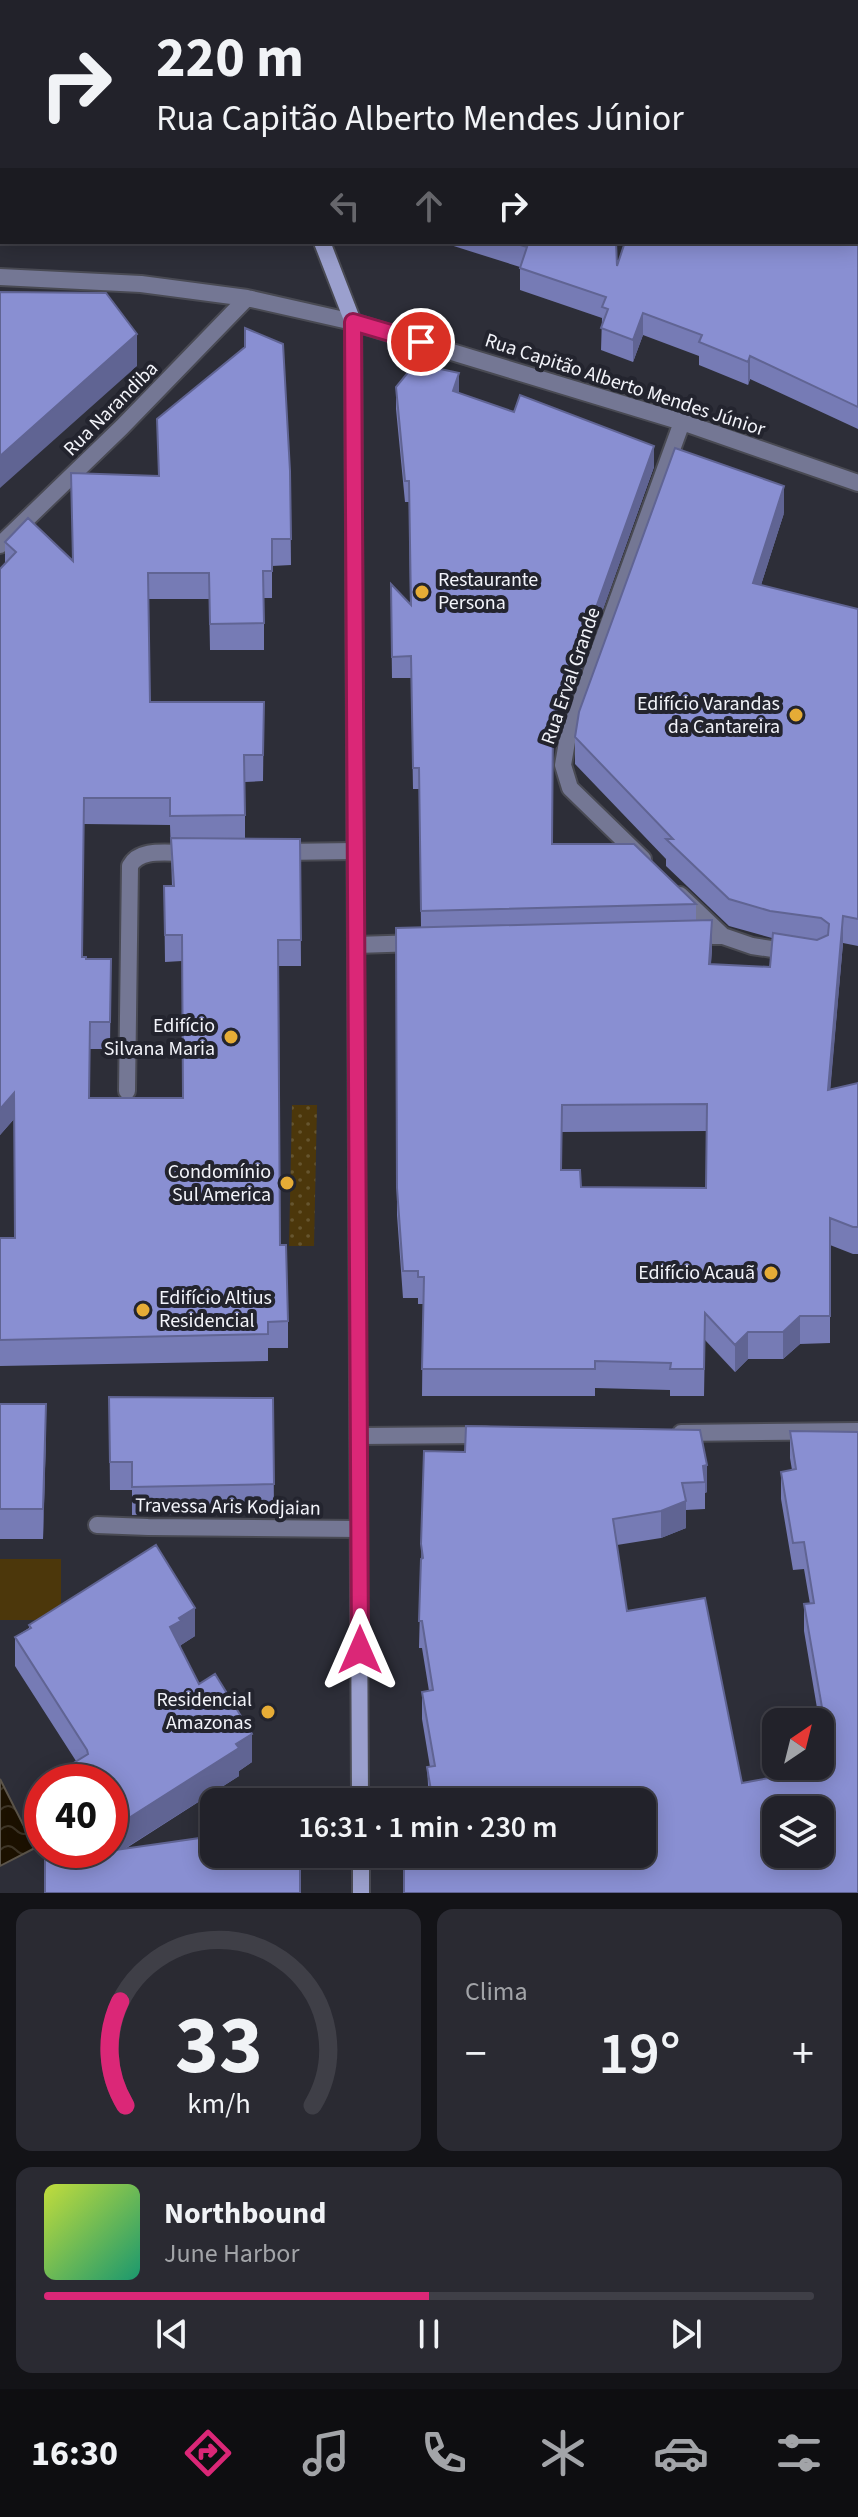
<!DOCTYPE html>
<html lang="pt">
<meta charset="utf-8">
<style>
body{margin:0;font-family:"Source Sans 3",sans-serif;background:#2a2a32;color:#f1f3f6;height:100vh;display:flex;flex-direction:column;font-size:30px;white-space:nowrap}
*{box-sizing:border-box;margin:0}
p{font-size:26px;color:#a2a4a8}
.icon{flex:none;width:44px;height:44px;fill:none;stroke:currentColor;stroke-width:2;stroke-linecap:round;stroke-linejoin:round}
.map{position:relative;height:1893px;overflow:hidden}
.sheet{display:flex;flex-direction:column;gap:16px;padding:16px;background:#131317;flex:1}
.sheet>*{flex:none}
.hud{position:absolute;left:0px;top:0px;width:858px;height:244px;box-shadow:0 4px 20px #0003,0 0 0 2px #3f3f47;background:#22222a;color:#f1f3f6;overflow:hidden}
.needle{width:52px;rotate:35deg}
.buttons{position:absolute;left:762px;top:1708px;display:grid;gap:16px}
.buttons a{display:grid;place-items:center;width:72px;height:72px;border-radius:16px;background:#22222a;box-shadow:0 4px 20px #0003,0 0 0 2px #3f3f47;font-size:40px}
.speed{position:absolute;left:24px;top:1764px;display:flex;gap:16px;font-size:40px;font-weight:700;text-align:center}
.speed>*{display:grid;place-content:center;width:104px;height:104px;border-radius:50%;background:#22222a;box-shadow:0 4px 20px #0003,0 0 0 2px #3f3f47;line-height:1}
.speed .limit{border:12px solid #d22;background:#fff;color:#111}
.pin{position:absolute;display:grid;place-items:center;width:68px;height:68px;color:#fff;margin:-34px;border:4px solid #fff;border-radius:50%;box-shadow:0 2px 8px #0007}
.me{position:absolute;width:88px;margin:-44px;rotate:0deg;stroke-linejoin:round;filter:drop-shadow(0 0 6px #0008)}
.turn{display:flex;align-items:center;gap:28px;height:168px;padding:0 24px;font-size:36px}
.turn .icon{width:104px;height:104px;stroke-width:2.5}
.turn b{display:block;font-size:56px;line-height:68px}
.lanes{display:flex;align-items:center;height:76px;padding:0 24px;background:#0003;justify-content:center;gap:40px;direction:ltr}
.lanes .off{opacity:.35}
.big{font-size:60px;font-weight:600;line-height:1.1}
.sheet .tile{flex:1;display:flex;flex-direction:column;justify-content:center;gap:12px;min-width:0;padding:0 28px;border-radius:16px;background:#2a2a32}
.sheet .dial{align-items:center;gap:0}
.dial svg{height:208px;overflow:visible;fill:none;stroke:#3f3f47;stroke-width:7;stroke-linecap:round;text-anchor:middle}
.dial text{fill:#f1f3f6;stroke:none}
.song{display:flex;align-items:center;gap:24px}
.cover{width:96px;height:96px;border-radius:12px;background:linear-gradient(135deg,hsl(70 70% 55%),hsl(160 70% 35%))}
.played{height:8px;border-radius:4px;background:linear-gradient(90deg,#db2777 50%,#3f3f47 50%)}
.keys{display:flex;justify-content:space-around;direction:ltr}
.heat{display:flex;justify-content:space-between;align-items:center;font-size:44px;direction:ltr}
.sheet .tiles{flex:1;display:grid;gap:16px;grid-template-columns:1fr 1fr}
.tile:last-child{grid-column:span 2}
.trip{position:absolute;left:200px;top:1788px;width:456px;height:80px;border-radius:16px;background:#22222a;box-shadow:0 4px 20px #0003,0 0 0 2px #3f3f47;font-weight:600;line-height:80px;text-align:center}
.menu{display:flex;height:128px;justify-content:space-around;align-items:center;background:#0e0e11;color:#a2a4a8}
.menu .icon{width:56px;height:56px}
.menu .current{color:#db2777}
.menu b{font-size:36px;color:#f1f3f6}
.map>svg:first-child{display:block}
</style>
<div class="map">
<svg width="858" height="1893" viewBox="0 0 858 1893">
<defs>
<pattern id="park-dots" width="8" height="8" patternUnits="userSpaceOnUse" patternTransform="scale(2)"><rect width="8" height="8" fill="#4c370b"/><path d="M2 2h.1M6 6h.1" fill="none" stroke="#66552f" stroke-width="1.8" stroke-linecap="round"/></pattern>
<pattern id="water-waves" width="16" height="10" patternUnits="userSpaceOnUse" patternTransform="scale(2)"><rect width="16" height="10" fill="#1c1100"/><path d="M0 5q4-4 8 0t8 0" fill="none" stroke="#3d3426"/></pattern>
</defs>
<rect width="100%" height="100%" fill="#2d2e38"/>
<path fill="url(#park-dots)" d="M 292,1105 L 317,1105 L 314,1246 L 289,1246 Z"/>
<path fill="#4c370b" d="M 0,1559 L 61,1559 L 61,1620 L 0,1620 Z"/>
<path fill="url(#water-waves)" stroke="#5c554b" stroke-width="2" d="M 0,1779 L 35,1848 L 0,1866 Z"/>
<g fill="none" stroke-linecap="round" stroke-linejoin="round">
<g stroke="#494a53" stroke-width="20">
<path id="street" d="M 0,277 L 141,284 L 247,298 L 353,322 L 682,422 L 858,483
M 0,545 L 122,427 L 247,298
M 281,852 L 355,851
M 643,859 L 570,788 L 563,765 L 568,736 L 682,422
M 680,895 L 723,936
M 713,936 L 723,936 L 752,946 L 792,952
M 356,945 L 418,943
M 127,1091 L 130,866 C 140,847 170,854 190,853
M 681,1433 L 858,1431
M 360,1436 L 486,1435
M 97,1525 L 148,1527 L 359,1529"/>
</g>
<g stroke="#494a53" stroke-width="20">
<path id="secondary" d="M 227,0 L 228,2
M 322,242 L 353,322 L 360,1802
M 361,1854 L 361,1893"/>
</g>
<use href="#street" stroke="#747794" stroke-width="16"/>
<use href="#secondary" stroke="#9ba0ce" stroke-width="16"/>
</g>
<path fill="#767bb5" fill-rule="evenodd" d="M 0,0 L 2,2 L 2,133 L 0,129 Z
M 274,0 L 610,0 L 610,2 L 275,2 Z
M 630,0 L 858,0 L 858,429 L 750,379 L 748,385 L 699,365 L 699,356 L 643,335 L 633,362 L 601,350 L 602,318 L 520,290 L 520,267 L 441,242 L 616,242 L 617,266 L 856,242 L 856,2 L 632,2 Z
M 396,387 L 459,393 L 654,467 L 555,743 L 553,741 L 552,844 L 696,904 L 696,921 L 712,947 L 711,964 L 770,967 L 772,938 L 729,926 L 666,866 L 666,859 L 575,764 L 575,737 L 784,513 L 761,585 L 858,609 L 858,946 L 843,943 L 830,1089 L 858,1083 L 858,1254 L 853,1254 L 830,1245 L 830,1343 L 800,1344 L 783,1359 L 748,1359 L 735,1372 L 705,1340 L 704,1396 L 670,1396 L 670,1390 L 595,1388 L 595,1396 L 422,1396 L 423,1304 L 418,1304 L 418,1298 L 403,1298 L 397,1215 L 396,928 L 421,927 L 419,789 L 413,789 L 411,678 L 392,678 L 391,605 L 410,605 L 409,502 L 405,502 L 396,409 ZM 707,1131 L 706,1188 L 581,1187 L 562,1170 L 562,1132 Z
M 290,471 L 291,565 L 272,566 L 272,598 L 264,598 L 264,650 L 210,650 L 209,599 L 148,599 L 150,702 L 264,702 L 263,781 L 245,782 L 245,839 L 300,839 L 301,966 L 279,966 L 280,1245 L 288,1321 L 288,1348 L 268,1348 L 268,1361 L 0,1366 L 0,1238 L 15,1238 L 14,1119 L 0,1135 L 0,569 L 5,563 L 5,542 L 72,560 L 158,476 ZM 84,824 L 170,825 L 172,886 L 164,886 L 165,962 L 182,961 L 183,1098 L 89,1098 L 90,1049 L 110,1049 L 111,959 L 86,959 L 82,957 Z
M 109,1397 L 273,1398 L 274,1512 L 132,1515 L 132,1490 L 110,1490 Z
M 0,1404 L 46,1434 L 43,1539 L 0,1539 Z
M 700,1430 L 707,1492 L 705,1493 L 705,1509 L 686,1510 L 686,1528 L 661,1538 L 617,1545 L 627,1611 L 742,1783 L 819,1769 L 819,1766 L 820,1766 L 820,1722 L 814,1722 L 814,1714 L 818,1714 L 804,1631 L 804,1604 L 810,1604 L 804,1569 L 793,1570 L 781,1499 L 781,1472 L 792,1470 L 790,1458 L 790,1431 L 858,1432 L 858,1893 L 642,1802 L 429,1802 L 427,1767 L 430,1767 L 422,1719 L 422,1692 L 429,1691 L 422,1648 L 419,1648 L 424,1451 L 465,1452 Z
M 29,1625 L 195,1636 L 181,1645 L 181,1649 L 199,1684 L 252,1762 L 239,1771 L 239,1776 L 125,1849 L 110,1851 L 110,1782 L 72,1782 L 72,1764 L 76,1761 L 15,1666 L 15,1637 L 29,1628 Z"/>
<path fill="#606493" d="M 643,313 L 643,335 L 633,362 L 633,340 Z
M 137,334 L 137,366 L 0,488 L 0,456 Z
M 750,356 L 750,379 L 748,385 L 748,362 Z
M 459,373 L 459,394 L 453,391 Z
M 654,446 L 654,467 L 555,743 L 555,722 Z
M 784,486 L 784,513 L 753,610 L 753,583 Z
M 843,916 L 843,943 L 828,1117 L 828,1090 Z
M 712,920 L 712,947 L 709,991 L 709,964 Z
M 14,1093 L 14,1119 L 0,1135 L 0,1109 Z
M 800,1316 L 800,1344 L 783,1359 L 783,1332 Z
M 748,1332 L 748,1359 L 735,1372 L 735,1345 Z
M 46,1404 L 46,1434 L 43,1539 L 43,1509 Z
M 707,1465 L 707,1492 L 705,1493 L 705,1482 L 703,1466 Z
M 686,1501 L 686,1528 L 661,1538 L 661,1511 Z
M 195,1608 L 195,1636 L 181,1645 L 181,1649 L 170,1627 L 179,1618 Z
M 252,1734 L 252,1762 L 239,1771 L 239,1776 L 113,1856 L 113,1828 Z"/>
<path fill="#898fd2" stroke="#606493" stroke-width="2" fill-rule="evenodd" d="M 0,0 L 187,0 L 188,2 L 2,2 L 2,102 L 0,98 Z
M 286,0 L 610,0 L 610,2 L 287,2 Z
M 682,0 L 716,0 L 714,2 L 684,2 Z
M 777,0 L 858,0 L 858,407 L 750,356 L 748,362 L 699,342 L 702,335 L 643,313 L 633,340 L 601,328 L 608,309 L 602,307 L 606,297 L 520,268 L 527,247 L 511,242 L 616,242 L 617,266 L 625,242 L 856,242 L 856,2 L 778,2 Z
M 0,292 L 106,293 L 137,334 L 0,456 Z
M 245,328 L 283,344 L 290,471 L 291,539 L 272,539 L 272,571 L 263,571 L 264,623 L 210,624 L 209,573 L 148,573 L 150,702 L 264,702 L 263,755 L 244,755 L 245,815 L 170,816 L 170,798 L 84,798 L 82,957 L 86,957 L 86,959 L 111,959 L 110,1022 L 90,1022 L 89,1098 L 183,1098 L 182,935 L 165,935 L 164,886 L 174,886 L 171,838 L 300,839 L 301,940 L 278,940 L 280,1245 L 286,1245 L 288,1321 L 268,1322 L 268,1334 L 0,1340 L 0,1238 L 15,1238 L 14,1093 L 0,1109 L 0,569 L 16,552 L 5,542 L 28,518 L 73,561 L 71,473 L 159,476 L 157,419 L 245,347 Z
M 431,367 L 459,373 L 453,391 L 514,412 L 520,395 L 654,446 L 555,722 L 553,720 L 552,844 L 634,844 L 696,904 L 421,911 L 419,768 L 413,768 L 411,656 L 392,657 L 391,584 L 411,605 L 409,481 L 405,481 L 396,387 L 410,370 Z
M 675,448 L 784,486 L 753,583 L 858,609 L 858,919 L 843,916 L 828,1090 L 858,1083 L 858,1227 L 853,1227 L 830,1218 L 830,1316 L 800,1316 L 783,1332 L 748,1332 L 735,1345 L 705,1313 L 704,1369 L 670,1369 L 671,1363 L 595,1361 L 595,1369 L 422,1369 L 424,1277 L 418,1277 L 418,1271 L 403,1271 L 397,1188 L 396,928 L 712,920 L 709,964 L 770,967 L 773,933 L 817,940 L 828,935 L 829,924 L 821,918 L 770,911 L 729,899 L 666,839 L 673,839 L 575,737 L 579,712 ZM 707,1104 L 706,1188 L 581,1187 L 580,1170 L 561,1170 L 562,1105 Z
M 109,1397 L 273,1398 L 274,1484 L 132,1487 L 132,1462 L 110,1462 Z
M 0,1404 L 46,1404 L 43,1509 L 0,1509 Z
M 466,1426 L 700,1430 L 707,1465 L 703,1466 L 705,1482 L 682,1483 L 686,1501 L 661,1511 L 613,1519 L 627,1611 L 705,1598 L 742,1783 L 824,1768 L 820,1746 L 820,1722 L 815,1722 L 814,1714 L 823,1713 L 804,1604 L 814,1603 L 804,1542 L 793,1543 L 781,1472 L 796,1469 L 790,1431 L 858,1432 L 858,1893 L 404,1893 L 404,1854 L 642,1854 L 642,1802 L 433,1802 L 427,1767 L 435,1766 L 422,1692 L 433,1690 L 422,1621 L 419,1621 L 421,1559 L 423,1558 L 421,1544 L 424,1451 L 465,1452 ZM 776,1810 L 820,1810 L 820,1854 L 776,1854 Z
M 156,1545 L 195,1608 L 179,1618 L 181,1621 L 170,1627 L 199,1684 L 215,1674 L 252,1734 L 236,1744 L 239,1748 L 113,1828 L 110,1823 L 110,1782 L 84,1782 L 72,1764 L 88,1754 L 87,1750 L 15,1637 L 31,1628 L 29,1625 Z
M 214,1836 L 214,1854 L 300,1854 L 300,1893 L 45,1893 L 45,1860 Z"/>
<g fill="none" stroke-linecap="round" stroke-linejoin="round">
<g stroke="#8e194d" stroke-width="20">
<path id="route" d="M 360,1650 L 353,322 L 421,342"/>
</g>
<use href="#route" stroke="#db2777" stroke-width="14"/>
</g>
<g fill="#e6ac36" stroke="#23242e" stroke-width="3">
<circle cx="422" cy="592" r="8"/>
<circle cx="796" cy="715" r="8"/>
<circle cx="231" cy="1037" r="8"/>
<circle cx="287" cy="1183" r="8"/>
<circle cx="771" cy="1273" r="8"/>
<circle cx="143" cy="1310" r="8"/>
<circle cx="268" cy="1712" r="8"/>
</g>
<g text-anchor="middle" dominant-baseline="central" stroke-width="8" stroke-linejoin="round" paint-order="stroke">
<g font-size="20" fill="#f3f4fa" stroke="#23242e">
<text transform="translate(625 385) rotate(18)">Rua Capitão Alberto Mendes Júnior</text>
<text transform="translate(111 409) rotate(-45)">Rua Narandiba</text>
<text transform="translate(571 676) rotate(-71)">Rua Erval Grande</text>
<text transform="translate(228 1507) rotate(1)">Travessa Aris Kodjaian</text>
</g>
<g font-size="20" fill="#f3f4fa" stroke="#23242e" text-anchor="end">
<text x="438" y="580" text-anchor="start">Restaurante<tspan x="438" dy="23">Persona</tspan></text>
<text x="780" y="704">Edifício Varandas<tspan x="780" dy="23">da Cantareira</tspan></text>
<text x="215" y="1026">Edifício<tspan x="215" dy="23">Silvana Maria</tspan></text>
<text x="271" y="1172">Condomínio<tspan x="271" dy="23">Sul America</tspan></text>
<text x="755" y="1273">Edifício Acauã</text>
<text x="159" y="1298" text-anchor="start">Edifício Altius<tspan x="159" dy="23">Residencial</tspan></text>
<text x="252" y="1700">Residencial<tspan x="252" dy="23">Amazonas</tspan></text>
</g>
</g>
</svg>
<div class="buttons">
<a><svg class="needle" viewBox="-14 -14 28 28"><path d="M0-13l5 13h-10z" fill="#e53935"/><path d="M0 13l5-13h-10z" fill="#a2a4a8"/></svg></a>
<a><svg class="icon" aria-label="layers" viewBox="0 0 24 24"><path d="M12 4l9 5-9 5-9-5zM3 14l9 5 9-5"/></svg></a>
</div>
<div class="speed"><div class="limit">40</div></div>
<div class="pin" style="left:421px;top:342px;background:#d93025"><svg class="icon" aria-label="arrive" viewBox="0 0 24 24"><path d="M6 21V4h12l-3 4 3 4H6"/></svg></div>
<svg class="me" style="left:360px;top:1650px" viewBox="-20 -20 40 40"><path d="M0-17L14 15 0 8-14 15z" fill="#db2777" stroke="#fff" stroke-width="4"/></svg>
<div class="trip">16:31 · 1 min · 230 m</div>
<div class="hud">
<div class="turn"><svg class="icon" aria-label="right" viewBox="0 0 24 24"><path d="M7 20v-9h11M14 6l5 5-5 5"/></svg><div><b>220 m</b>Rua Capitão Alberto Mendes Júnior</div></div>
<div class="lanes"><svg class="icon off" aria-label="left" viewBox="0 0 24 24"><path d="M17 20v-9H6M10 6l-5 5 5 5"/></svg><svg class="icon off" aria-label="ahead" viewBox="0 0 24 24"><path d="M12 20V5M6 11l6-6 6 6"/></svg><svg class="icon" aria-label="right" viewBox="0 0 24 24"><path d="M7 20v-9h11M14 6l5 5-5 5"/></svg></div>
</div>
</div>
<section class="sheet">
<div class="tiles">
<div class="tile dial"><svg viewBox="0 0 100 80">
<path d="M14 69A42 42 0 1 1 86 69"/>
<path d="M14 69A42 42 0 0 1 12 29" stroke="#db2777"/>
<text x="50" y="56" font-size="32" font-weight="700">33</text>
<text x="50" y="72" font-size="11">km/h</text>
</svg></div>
<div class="tile"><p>Clima</p>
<div class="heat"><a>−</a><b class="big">19°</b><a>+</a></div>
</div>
<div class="tile">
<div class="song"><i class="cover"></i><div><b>Northbound</b><p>June Harbor</p></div></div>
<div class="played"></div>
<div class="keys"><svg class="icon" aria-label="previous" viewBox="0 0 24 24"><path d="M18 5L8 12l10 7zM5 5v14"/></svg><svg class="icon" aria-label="pause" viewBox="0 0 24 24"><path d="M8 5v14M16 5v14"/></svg><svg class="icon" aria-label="next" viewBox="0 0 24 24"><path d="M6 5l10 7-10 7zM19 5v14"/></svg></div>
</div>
</div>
</section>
<nav class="menu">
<b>16:30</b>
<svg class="icon current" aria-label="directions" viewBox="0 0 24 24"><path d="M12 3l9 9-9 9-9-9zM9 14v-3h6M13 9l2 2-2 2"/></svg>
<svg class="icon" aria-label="music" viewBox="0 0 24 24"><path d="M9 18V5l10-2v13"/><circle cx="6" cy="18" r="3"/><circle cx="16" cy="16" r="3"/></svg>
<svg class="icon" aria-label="phone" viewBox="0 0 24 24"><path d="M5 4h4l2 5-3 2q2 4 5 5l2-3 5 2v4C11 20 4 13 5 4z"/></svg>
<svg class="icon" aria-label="climate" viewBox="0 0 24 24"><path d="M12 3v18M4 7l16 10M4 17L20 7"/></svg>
<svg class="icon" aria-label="car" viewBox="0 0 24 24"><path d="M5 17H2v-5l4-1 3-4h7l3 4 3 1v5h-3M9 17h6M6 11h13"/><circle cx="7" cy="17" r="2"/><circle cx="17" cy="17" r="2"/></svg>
<svg class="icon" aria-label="filters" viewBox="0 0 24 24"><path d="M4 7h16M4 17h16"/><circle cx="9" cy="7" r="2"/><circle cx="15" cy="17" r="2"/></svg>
</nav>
